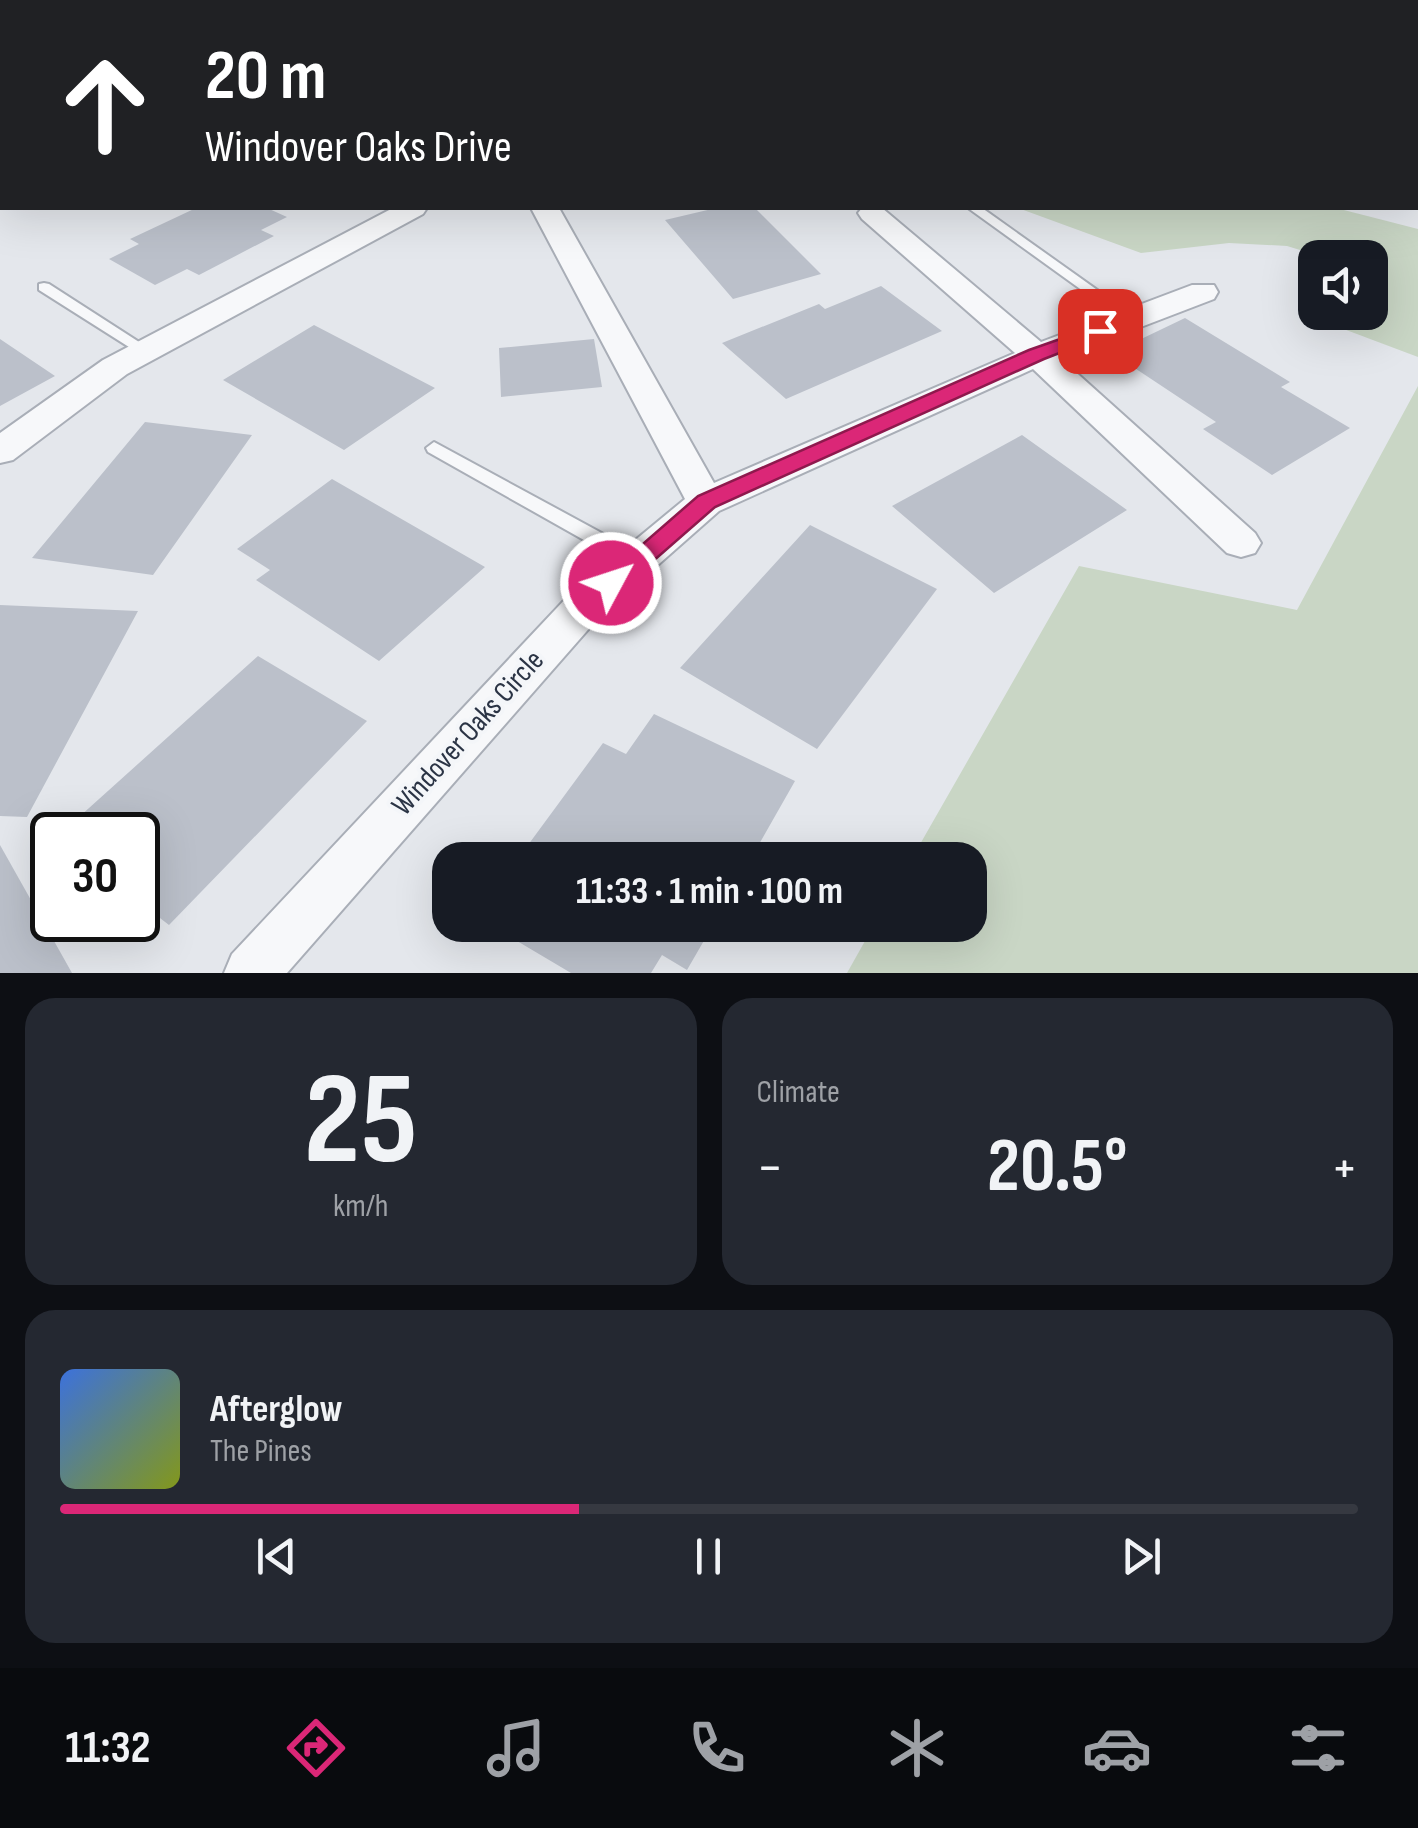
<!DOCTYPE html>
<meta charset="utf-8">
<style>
body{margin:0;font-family:"Sofia Sans Condensed",sans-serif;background:#242831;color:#f1f3f6;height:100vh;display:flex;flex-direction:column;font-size:38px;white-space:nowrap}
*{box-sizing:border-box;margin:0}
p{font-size:32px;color:#9ea1a6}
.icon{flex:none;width:55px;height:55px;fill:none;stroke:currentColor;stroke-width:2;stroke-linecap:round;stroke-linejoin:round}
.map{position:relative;height:973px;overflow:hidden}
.drawer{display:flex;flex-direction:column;gap:25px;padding:25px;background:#0d0f14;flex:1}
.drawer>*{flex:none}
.banner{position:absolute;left:0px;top:0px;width:1420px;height:210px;box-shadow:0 10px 40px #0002;background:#202124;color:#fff;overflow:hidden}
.controls{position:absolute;left:1298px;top:240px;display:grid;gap:20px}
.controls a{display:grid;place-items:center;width:90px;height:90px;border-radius:20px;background:#171b24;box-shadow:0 10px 40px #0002;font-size:50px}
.speed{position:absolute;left:30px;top:812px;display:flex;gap:20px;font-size:50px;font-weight:700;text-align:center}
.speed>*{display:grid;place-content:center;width:130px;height:130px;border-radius:50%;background:#171b24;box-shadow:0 10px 40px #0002;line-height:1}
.speed .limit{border:5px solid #111;border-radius:15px;background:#fff;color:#111}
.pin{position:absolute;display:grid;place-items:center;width:85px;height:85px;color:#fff;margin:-42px;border-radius:20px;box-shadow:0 5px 15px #0006}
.me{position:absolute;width:110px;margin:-55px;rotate:50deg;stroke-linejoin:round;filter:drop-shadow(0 0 8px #0008)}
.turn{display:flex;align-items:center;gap:35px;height:210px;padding:0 40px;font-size:45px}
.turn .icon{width:130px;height:130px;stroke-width:2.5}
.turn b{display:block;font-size:70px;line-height:85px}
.big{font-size:75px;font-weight:700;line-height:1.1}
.drawer .widget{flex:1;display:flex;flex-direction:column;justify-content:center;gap:15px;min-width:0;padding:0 35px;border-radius:30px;background:#242831}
.drawer .dial{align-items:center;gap:0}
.dial b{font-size:130px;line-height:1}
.song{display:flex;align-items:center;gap:30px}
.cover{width:120px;height:120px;border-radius:15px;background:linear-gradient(135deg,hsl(220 70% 55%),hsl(70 70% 35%))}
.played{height:10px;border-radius:5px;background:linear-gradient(90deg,#db2777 40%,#363941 40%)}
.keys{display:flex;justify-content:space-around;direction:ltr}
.heat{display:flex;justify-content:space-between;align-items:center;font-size:55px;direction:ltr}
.drawer .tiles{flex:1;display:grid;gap:25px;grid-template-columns:1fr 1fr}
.widget:last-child{grid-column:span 2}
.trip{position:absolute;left:432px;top:842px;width:555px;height:100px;border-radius:30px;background:#171b24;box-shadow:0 10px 40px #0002;font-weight:700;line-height:100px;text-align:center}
.dock{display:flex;height:160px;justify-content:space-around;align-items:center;background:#090b0e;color:#9ea1a6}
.dock .icon{width:70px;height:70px}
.dock .current{color:#db2777}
.dock b{font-size:45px;color:#f1f3f6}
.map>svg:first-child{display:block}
</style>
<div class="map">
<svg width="1418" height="973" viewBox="0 0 1418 973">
<rect width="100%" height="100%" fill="#e4e7ec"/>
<path fill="#c9d6c5" d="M 1018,208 L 1336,208 L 1418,229 L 1418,357 L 1301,313 L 1370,312 L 1370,258 L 1323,257 L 1287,246 L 1229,243 L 1141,253 Z
M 1418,386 L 1418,973 L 847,973 L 874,925 L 970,925 L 970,860 L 911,860 L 1079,566 L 1297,610 Z"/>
<path fill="#bbc0ca" d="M 196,208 L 267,208 L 287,217 L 261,230 L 274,236 L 199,275 L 187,269 L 155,285 L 109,259 L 139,244 L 130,239 Z
M 716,208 L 755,208 L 821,274 L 733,299 L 665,220 Z
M 881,286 L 942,331 L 786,399 L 722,343 L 819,304 L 825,309 Z
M 1185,318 L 1290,382 L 1281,387 L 1350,428 L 1272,475 L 1203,429 L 1216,422 L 1112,353 Z
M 314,325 L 435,388 L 344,450 L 223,380 Z
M 0,339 L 55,376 L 0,406 Z
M 594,339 L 602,387 L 501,397 L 499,348 Z
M 145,422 L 252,435 L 153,575 L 32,558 Z
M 1022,435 L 1127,510 L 994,593 L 892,506 Z
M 332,479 L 485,567 L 379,661 L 256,580 L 270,570 L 237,549 Z
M 810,525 L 937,589 L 817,749 L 680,668 Z
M 0,605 L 138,611 L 27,817 L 0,816 Z
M 258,656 L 367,721 L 169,925 L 138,901 L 138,835 L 59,835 Z
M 654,714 L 795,781 L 750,860 L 517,860 L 603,743 L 626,754 Z
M 0,845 L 72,973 L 0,973 Z
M 521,925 L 713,925 L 687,970 L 662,955 L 651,973 L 571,973 L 512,938 Z"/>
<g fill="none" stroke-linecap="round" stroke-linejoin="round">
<g stroke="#a9aeb7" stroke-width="4">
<path id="service" d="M 968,208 L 982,208 L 1138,319 L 1136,322 L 1126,322 Z
M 44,283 L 49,284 L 153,351 L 150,354 L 140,354 L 39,290 L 39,284 Z
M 434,442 L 644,556 L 646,561 L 644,566 L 630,566 L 428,452 L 426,448 Z"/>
</g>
<g stroke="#a9aeb7" stroke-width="4">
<path id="minor" d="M 600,0 L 623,0 L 624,2 L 602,2 Z
M 393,208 L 427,208 L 423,214 L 127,374 L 13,460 L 0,463 L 0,433 L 103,360 Z
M 531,208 L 559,208 L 714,483 L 1015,353 L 862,219 L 858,213 L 862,208 L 882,208 L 1041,342 L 1192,285 L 1214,285 L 1218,292 L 1214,299 L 1060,358 L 1255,533 L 1261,543 L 1255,553 L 1241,557 L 1227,553 L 1033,369 L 719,511 L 600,616 L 287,973 L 224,973 L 232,954 L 570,594 L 685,499 Z"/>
</g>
<g stroke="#a9aeb7" stroke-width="4">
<path id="tertiary" d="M 1106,0 L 1140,0 L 1141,2 L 1108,2 Z
M 0,101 L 2,101 L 2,119 L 0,119 Z"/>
</g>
<path stroke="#c2c5cb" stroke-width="4" stroke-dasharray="5 5" stroke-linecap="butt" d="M 1172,0 L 1182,2"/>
<use href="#service" fill="#f7f8fa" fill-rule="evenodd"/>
<use href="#minor" fill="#f7f8fa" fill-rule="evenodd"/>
<use href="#tertiary" fill="#f7f8fa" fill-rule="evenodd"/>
</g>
<path fill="#db2777" stroke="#8e194d" stroke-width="2.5" d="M 1100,325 L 1109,331 L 1106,335 L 1044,359 L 715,507 L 620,590 L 602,590 L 598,583 L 698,496 L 1029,350 Z"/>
<g text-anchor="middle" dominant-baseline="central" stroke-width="8" stroke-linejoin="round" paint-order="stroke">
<g font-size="30" fill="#2b3445" stroke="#f4f6f9">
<text transform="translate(468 733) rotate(-48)">Windover Oaks Circle</text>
</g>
</g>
</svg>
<div class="controls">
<a><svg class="icon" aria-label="sound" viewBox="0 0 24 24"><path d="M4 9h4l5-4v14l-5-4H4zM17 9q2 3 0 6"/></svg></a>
</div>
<div class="speed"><div class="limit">30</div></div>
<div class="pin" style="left:1100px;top:331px;background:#d93025"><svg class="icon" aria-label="arrive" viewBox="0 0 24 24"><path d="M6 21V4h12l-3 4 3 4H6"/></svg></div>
<svg class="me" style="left:611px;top:583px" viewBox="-20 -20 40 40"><circle r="17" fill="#db2777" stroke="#fff" stroke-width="3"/><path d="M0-11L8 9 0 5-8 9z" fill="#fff"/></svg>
<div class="trip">11:33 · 1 min · 100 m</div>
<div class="banner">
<div class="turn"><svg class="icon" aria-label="ahead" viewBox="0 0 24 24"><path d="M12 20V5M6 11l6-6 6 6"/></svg><div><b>20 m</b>Windover Oaks Drive</div></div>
</div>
</div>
<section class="drawer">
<div class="tiles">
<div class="widget dial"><b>25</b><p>km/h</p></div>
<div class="widget"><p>Climate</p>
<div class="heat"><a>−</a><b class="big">20.5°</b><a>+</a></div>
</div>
<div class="widget">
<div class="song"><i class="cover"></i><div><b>Afterglow</b><p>The Pines</p></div></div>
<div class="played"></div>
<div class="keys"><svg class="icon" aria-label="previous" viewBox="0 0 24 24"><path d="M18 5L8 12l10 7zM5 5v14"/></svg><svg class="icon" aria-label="pause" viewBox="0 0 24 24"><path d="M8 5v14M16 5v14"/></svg><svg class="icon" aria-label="next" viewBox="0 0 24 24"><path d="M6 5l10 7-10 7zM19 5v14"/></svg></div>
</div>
</div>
</section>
<nav class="dock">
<b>11:32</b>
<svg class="icon current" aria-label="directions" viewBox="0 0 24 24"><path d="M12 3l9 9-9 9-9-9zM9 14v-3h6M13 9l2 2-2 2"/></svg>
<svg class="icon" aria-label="music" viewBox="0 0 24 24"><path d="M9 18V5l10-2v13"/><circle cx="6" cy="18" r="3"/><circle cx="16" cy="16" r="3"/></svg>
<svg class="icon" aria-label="phone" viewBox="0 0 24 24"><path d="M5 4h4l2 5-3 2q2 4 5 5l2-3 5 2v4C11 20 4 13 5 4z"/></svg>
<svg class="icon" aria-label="climate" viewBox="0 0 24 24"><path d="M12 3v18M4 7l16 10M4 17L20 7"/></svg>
<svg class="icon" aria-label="car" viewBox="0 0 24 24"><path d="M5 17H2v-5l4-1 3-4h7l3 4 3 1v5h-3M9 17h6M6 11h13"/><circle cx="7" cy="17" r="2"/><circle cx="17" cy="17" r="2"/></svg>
<svg class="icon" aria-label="filters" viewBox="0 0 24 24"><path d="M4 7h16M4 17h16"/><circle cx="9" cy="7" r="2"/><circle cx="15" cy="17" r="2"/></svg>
</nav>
